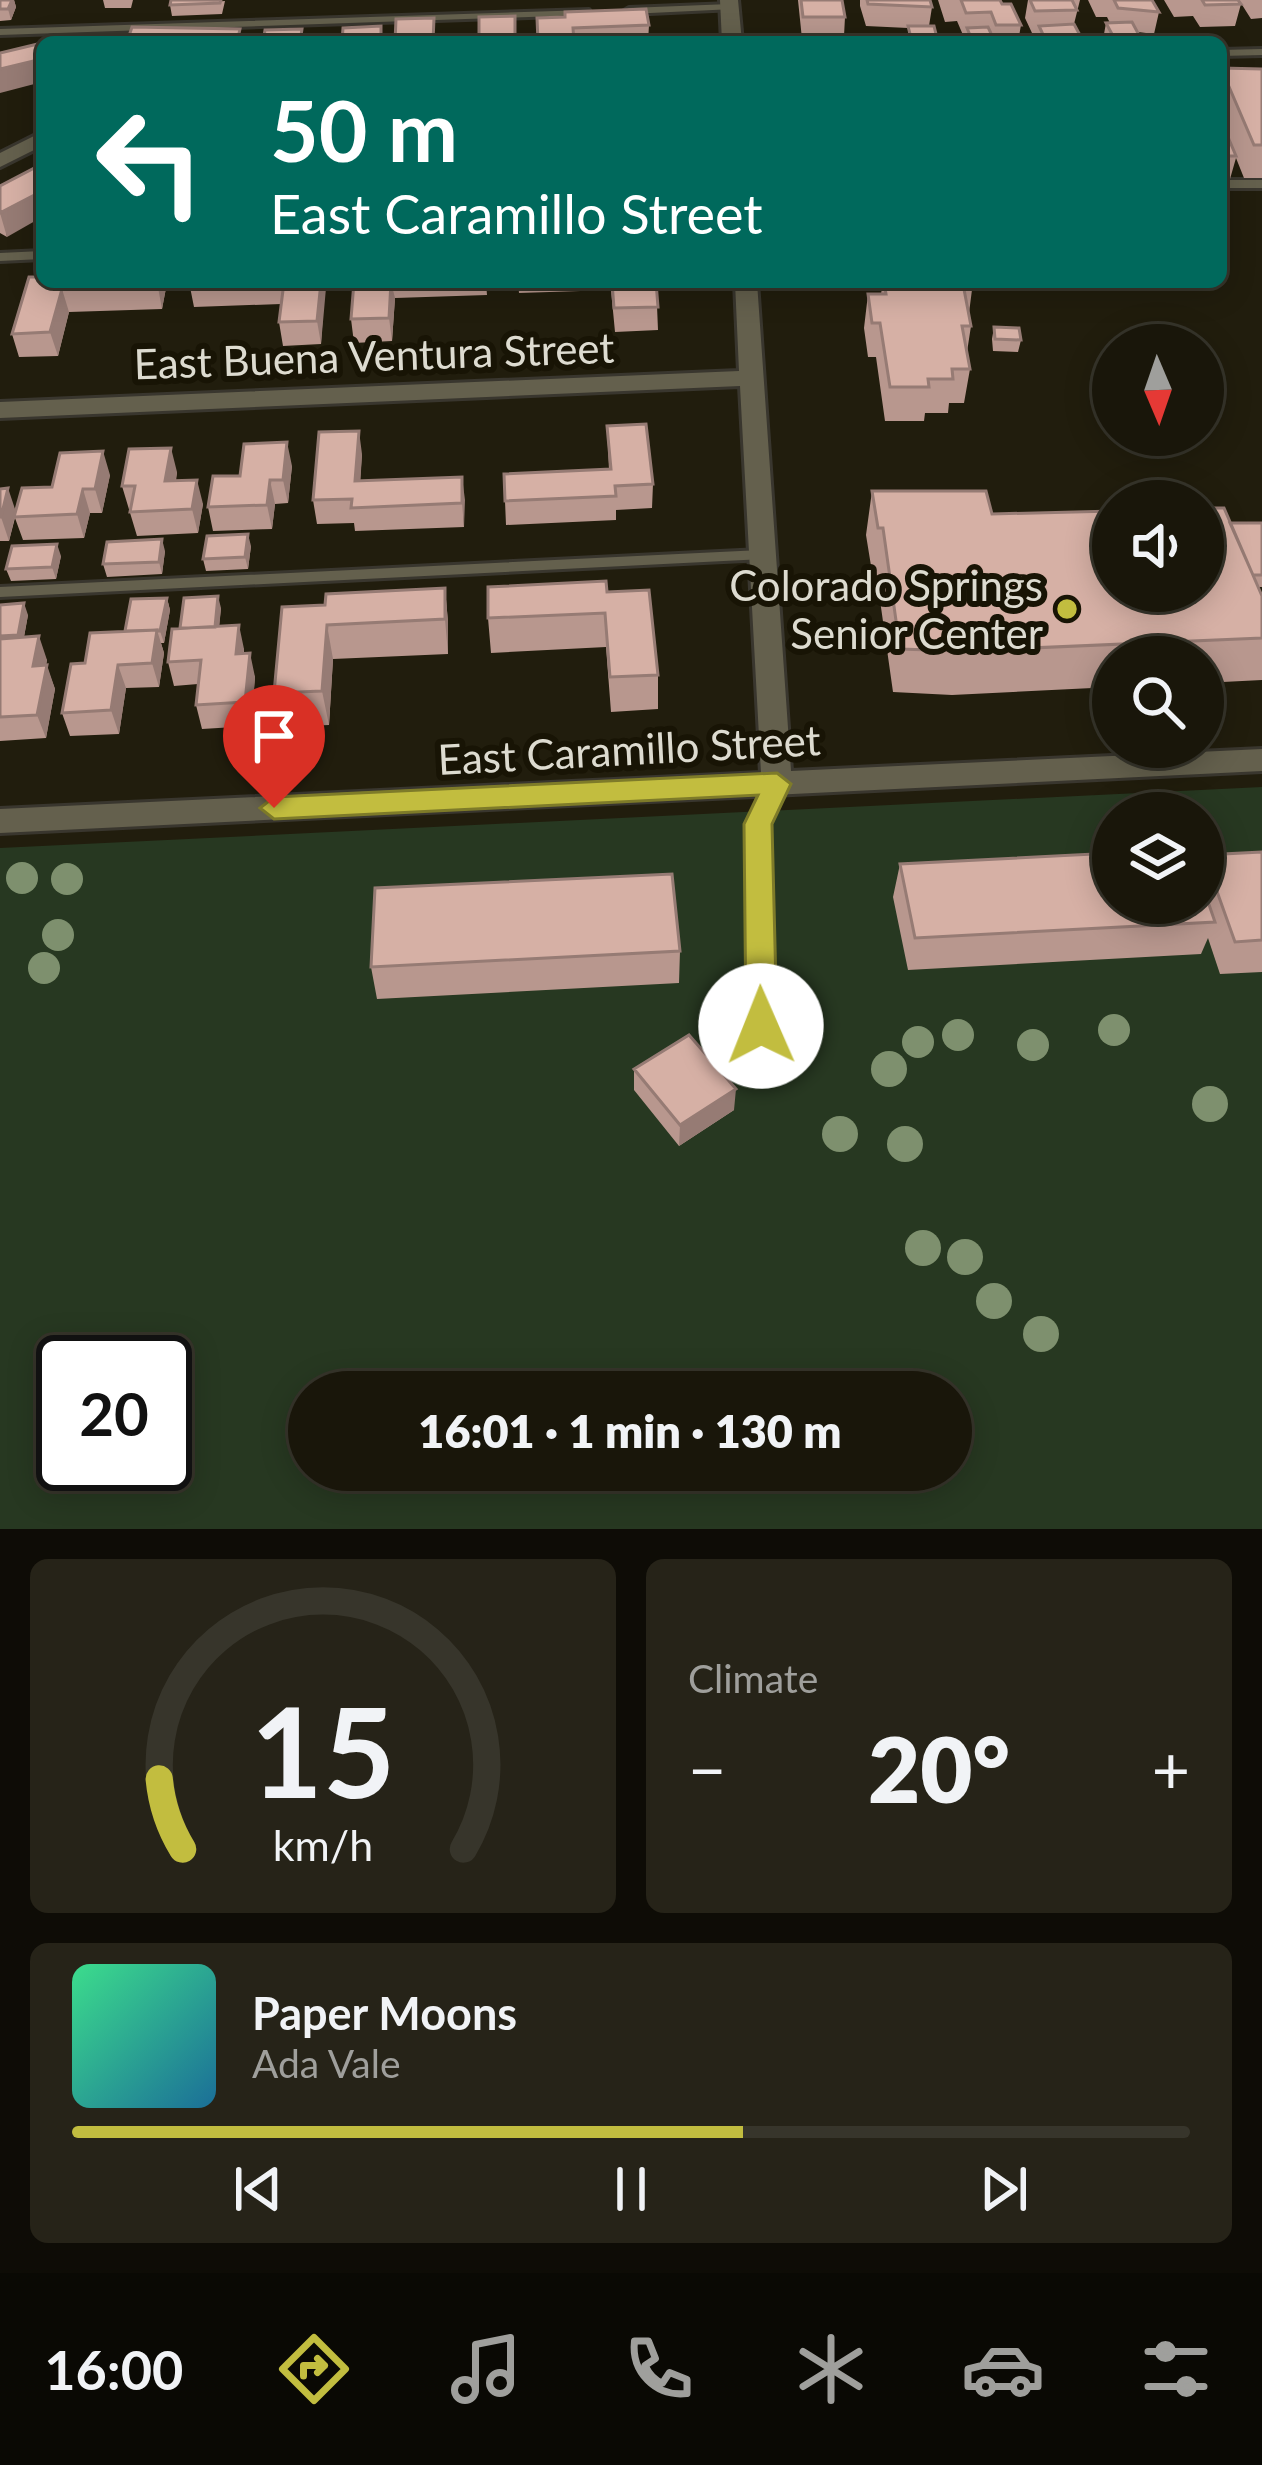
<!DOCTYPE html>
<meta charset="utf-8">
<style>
body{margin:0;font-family:Lato,sans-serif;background:#262318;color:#f1f3f6;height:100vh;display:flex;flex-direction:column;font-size:45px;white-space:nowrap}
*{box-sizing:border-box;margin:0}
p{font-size:39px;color:#9f9f9c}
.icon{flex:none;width:66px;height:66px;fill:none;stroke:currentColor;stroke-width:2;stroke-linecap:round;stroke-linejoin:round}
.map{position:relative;height:1529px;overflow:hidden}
.details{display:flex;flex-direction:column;gap:30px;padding:30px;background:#0e0c06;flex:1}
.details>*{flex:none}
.guide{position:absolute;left:36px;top:36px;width:1191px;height:252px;border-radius:18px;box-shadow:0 6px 30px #0003,0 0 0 3px #37352b;background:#00695c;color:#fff;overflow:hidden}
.needle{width:78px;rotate:178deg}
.fabs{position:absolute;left:1092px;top:324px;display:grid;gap:24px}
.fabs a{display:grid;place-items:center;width:132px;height:132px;border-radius:50%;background:#19160a;box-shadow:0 6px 30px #0003,0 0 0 3px #37352b;font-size:60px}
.speed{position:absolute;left:36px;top:1335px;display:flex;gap:24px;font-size:60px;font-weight:700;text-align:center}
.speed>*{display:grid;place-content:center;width:156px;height:156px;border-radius:50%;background:#19160a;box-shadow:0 6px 30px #0003,0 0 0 3px #37352b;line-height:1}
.speed .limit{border:6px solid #111;border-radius:18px;background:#fff;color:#111}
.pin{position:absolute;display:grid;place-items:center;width:102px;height:102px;color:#fff;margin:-123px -51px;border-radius:50% 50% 50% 0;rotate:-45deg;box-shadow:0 0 12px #0007}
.pin .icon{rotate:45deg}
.me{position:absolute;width:132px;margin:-66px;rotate:359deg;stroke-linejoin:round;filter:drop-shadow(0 0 9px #0008)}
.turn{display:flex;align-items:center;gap:42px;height:252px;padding:0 36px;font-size:54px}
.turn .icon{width:156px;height:156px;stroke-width:2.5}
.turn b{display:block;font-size:84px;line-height:102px}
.big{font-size:90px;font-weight:800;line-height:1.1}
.details .widget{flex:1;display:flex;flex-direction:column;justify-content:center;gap:18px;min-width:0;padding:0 42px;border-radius:18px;background:#262318}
.details .dial{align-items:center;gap:0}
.dial svg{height:312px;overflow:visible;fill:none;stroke:#37352b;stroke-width:7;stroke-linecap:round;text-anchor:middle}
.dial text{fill:#f1f3f6;stroke:none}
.song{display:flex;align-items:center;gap:36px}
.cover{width:144px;height:144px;border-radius:18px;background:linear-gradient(135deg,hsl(150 70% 55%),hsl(200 70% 35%))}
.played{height:12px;border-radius:6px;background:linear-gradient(90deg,#c2bd3f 60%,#37352b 60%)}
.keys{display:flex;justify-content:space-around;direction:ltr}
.heat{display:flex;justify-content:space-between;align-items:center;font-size:66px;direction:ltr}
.details .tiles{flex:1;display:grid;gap:30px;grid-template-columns:1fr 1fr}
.widget:last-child{grid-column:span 2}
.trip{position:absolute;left:288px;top:1371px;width:684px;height:120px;border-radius:60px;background:#19160a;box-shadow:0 6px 30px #0003,0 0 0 3px #37352b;font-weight:800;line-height:120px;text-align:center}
.menu{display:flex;height:192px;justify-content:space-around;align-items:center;background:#0a0904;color:#9f9f9c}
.menu .icon{width:84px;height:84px}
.menu .selected{color:#c2bd3f}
.menu b{font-size:54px;color:#f1f3f6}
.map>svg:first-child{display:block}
</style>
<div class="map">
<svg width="1262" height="1529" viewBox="0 0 1262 1529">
<rect width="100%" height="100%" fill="#211d0d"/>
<path fill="#273821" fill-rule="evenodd" d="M 1262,787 L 1262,1529 L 0,1529 L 0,848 ZM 1113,813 L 1203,813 L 1203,903 L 1113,903 ZM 63,1362 L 165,1362 L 165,1464 L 63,1464 ZM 309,1392 L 951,1392 L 951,1470 L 309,1470 Z"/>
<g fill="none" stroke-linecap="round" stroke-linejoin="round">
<g stroke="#39362e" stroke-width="6">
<path id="service" d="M 730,4 L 735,7 L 734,9 L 629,14 L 624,11 L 629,8 Z
M 589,10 L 590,12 L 585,15 L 0,35 L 0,29 Z
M 1262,49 L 1262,55 L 1221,56 L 1221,50 Z
M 1221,180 L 1262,180 L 1262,188 L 1221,188 Z
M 42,251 L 42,259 L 0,261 L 0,253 Z
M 761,550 L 768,555 L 766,559 L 0,597 L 0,587 Z
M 777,778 L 783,780 L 785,784 L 766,824 L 770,1026 L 768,1032 L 761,1034 L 754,1032 L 752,1026 L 750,824 L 771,780 Z"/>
</g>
<g stroke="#39362e" stroke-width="6">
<path id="minor" d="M 720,0 L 738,0 L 742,42 L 722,42 Z
M 42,132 L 42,146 L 0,167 L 0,153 Z
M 735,282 L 757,282 L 791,771 L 1262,749 L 1262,771 L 0,833 L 0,809 L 761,773 L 740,386 L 0,418 L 0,402 L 739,371 Z"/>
</g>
<use href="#service" fill="#64604d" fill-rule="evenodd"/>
<use href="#minor" fill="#64604d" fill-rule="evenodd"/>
</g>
<g fill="#7e906e">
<circle cx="22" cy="878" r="16"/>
<circle cx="67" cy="879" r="16"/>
<circle cx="58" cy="935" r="16"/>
<circle cx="44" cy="968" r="16"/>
<circle cx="1114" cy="1030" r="16"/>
<circle cx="958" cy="1035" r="16"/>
<circle cx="918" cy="1042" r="16"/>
<circle cx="1033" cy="1045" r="16"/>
<circle cx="889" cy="1069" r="18"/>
<circle cx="1210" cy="1104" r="18"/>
<circle cx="840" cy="1134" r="18"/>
<circle cx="905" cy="1144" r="18"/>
<circle cx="923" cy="1248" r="18"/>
<circle cx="965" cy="1257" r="18"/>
<circle cx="994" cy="1301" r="18"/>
<circle cx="1041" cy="1334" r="18"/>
</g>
<path fill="#b8978e" d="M 0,0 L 14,0 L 16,7 L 11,20 L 0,21 Z
M 103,0 L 133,0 L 131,8 L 105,8 Z
M 798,0 L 842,0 L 845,17 L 844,36 L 866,42 L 830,42 L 830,39 L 802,39 Z
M 860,0 L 930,0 L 932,7 L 929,26 L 937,38 L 936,42 L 908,42 L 908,28 L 866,26 L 860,6 Z
M 938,0 L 1000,0 L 1021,25 L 1018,42 L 966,42 L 966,35 L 963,35 L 957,21 L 945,22 Z
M 1028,0 L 1080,0 L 1074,24 L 1081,42 L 1039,42 L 1037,37 L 1037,33 L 1032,33 L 1025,18 Z
M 1088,0 L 1152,0 L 1159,12 L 1154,34 L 1138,32 L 1139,35 L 1138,42 L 1108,42 L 1104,34 L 1106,23 L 1110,23 L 1107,17 L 1096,17 Z
M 1164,0 L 1238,0 L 1241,4 L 1235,26 L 1200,27 L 1193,16 L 1174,17 Z
M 1239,0 L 1262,0 L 1262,18 L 1251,19 Z
M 225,1 L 222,14 L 172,16 L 170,5 Z
M 537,18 L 649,25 L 648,42 L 538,42 Z
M 1221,68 L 1262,69 L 1262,178 L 1244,178 L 1236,158 L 1230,179 L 1221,179 L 1221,156 L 1224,130 L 1221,122 Z
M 0,186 L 7,237 L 0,233 Z
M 42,282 L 165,282 L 166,288 L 162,309 L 69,312 L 58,356 L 19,357 L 12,334 Z
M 189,282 L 325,282 L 321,344 L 283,346 L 279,322 L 281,304 L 194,307 Z
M 354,282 L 486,282 L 487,295 L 395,298 L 392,341 L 354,343 L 351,319 Z
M 518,282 L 656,282 L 658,330 L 615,332 L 611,290 L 519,293 Z
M 883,282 L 973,282 L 969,313 L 971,326 L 967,352 L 970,369 L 964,403 L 949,403 L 948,413 L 925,413 L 924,421 L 885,421 L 876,357 L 868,357 L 864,328 L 868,294 L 881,294 Z
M 994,327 L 1021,340 L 1018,352 L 993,351 L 992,339 Z
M 607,426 L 653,484 L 652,508 L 616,510 L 616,520 L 506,525 L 505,501 L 609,470 Z
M 362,454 L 360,481 L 462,477 L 464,527 L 355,531 L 354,523 L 317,524 L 313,500 Z
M 292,466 L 288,503 L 275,504 L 272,529 L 213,531 L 208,507 L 240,476 Z
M 177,472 L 176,481 L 203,504 L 198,533 L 137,536 L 122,486 Z
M 110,475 L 102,513 L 90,513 L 84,538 L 23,540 L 15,518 L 9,541 L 0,541 L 0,489 L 16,511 L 52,487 Z
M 872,491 L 992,514 L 1262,523 L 1262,587 L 1258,587 L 1262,596 L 1262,680 L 1203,683 L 1203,657 L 1113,657 L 1113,687 L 952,695 L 893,692 L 876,572 L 872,572 L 866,535 Z
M 251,546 L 248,569 L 206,571 L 203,559 Z
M 165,551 L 162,574 L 107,577 L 103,564 Z
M 61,556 L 56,579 L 11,581 L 6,569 Z
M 445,588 L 448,622 L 448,654 L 333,659 L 329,725 L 282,727 L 274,693 L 325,605 Z
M 607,592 L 658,675 L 658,709 L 611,712 L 606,647 L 491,653 L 488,618 Z
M 167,598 L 170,610 L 164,643 L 161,643 L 164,653 L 159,687 L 126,688 L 119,734 L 70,736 L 62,713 L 85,663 Z
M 0,605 L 28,615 L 24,637 L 47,660 L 46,665 L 55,689 L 46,738 L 0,741 Z
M 221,608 L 219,626 L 244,649 L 244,654 L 255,677 L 251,726 L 202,729 L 196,705 L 198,684 L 174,686 L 168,662 L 180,628 Z
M 1262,852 L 1262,972 L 1220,974 L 1208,938 L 1201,954 L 908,970 L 893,897 L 900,864 L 1203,903 L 1204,855 Z
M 680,951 L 679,983 L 377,999 L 371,967 Z
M 634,1069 L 734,1110 L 679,1146 L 634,1090 Z"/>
<path fill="#967b74" d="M 12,0 L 14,0 L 16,7 L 11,20 L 8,9 Z
M 42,59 L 42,82 L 0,93 L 0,69 Z
M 42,191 L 42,217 L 7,237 L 0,213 Z
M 157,282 L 165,282 L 166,288 L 162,309 Z
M 321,282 L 325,282 L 326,288 L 321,344 L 317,321 Z
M 391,282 L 395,298 L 392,341 L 389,318 Z
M 62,289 L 69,312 L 58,356 L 50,332 Z
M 359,431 L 362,454 L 359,505 L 355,481 Z
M 287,442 L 292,466 L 288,503 L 283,480 Z
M 171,448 L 177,472 L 171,505 L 165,481 Z
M 103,451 L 110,475 L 102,513 L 95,489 Z
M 462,477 L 465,500 L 464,527 L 462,503 Z
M 197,480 L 203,504 L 198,533 L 192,509 Z
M 270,480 L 275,504 L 272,529 L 267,505 Z
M 8,488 L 16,512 L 9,541 L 1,517 Z
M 83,489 L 90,513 L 84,538 L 77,514 Z
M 248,534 L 251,546 L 248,569 L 245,557 Z
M 162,539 L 165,551 L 162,574 L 159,562 Z
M 57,544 L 61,556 L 56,579 L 52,567 Z
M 445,588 L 448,622 L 448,654 L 445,619 Z
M 218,596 L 221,608 L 218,640 L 215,628 Z
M 167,598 L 170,610 L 164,643 L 160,631 Z
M 24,603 L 28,615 L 22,647 L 18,635 Z
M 239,625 L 244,649 L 241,678 L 236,654 Z
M 327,625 L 333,659 L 329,725 L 322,691 Z
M 157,630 L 164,653 L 159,687 L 152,663 Z
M 39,636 L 47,660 L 42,689 L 33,666 Z
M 250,653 L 255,677 L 251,726 L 245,702 Z
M 47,665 L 55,689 L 46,738 L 37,715 Z
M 118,665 L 126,688 L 119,734 L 111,710 Z
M 736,1089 L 734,1110 L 679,1146 L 680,1125 Z"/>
<path fill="#d6b0a5" stroke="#967b74" stroke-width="3" d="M 0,0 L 12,0 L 8,9 L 0,9 Z
M 171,0 L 221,0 L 220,3 L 170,5 Z
M 801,0 L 842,0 L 845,17 L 803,17 Z
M 867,0 L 930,0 L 932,7 L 868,4 Z
M 961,0 L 1000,0 L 1002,4 L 1011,4 L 1021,25 L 996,25 L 991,12 L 966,13 Z
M 1030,0 L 1072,0 L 1077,10 L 1035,11 Z
M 1114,0 L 1152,0 L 1159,12 L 1118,8 Z
M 1202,0 L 1238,0 L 1241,4 L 1205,5 Z
M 646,9 L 649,25 L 573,28 L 574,42 L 538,42 L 537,18 L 565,17 L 565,12 Z
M 515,16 L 515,42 L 479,42 L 479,17 Z
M 434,18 L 433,42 L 395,42 L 396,19 Z
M 1132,22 L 1139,35 L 1113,36 L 1106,23 Z
M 1074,24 L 1082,39 L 1046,41 L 1039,26 Z
M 381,26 L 381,42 L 342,42 L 343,28 Z
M 908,26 L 934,26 L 937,38 L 911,38 Z
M 132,27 L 240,29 L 237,42 L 127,42 Z
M 988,27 L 994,40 L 972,40 L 967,28 Z
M 302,29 L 300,42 L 263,42 L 265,30 Z
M 75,35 L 80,42 L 46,42 Z
M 864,35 L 866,42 L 832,42 L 830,36 Z
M 42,43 L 42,59 L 0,69 L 0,53 Z
M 1221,68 L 1262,69 L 1262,145 L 1254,145 Z
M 1221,130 L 1225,130 L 1236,156 L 1221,156 Z
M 42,164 L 42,191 L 0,213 L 0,186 Z
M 29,277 L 42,277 L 42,282 L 157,282 L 156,285 L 62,289 L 50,332 L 12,334 Z
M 284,282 L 321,282 L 317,321 L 279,322 Z
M 354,282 L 391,282 L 389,318 L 351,319 Z
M 612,282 L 656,282 L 658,307 L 614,308 Z
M 884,282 L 973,282 L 974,284 L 963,284 L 971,326 L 962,326 L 970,369 L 952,369 L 953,379 L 928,379 L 929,387 L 890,387 L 880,323 L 872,323 L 868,294 L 886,294 Z
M 994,327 L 1019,328 L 1021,340 L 995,339 Z
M 646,424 L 653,484 L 615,486 L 616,496 L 505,501 L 504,474 L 611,469 L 607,426 Z
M 359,431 L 355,481 L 462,477 L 462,503 L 351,508 L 352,499 L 313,500 L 319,432 Z
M 287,442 L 283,480 L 270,480 L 267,505 L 208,507 L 213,476 L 240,476 L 244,444 Z
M 171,448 L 165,481 L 197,480 L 192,509 L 130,512 L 135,486 L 122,486 L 129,449 Z
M 103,451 L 95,489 L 83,489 L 77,514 L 14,517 L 22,488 L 52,487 L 60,453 Z
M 8,488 L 1,517 L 0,517 L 0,489 Z
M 872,491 L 986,491 L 992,514 L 1113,511 L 1113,591 L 1203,591 L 1203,508 L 1224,508 L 1262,596 L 1262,638 L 961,651 L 900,649 L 883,528 L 878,528 Z
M 1230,523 L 1262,523 L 1262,575 L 1253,575 Z
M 248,534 L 245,557 L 203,559 L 207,536 Z
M 162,539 L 159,562 L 103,564 L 107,542 Z
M 57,544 L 52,567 L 6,569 L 12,546 Z
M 606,581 L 607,592 L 649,590 L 658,675 L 610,677 L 605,613 L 488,618 L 488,587 Z
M 445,588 L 445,619 L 327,625 L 322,691 L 274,693 L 282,607 L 325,605 L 326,594 Z
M 218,596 L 215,627 L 180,628 L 184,598 Z
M 167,598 L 160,631 L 157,631 L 157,630 L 125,631 L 131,599 Z
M 24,603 L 18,635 L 0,636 L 0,605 Z
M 239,625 L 236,654 L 250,653 L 245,702 L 196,705 L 201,660 L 168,662 L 172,629 Z
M 157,630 L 152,663 L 118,665 L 111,710 L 62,713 L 71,664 L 85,663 L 90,633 Z
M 39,636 L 33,666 L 47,665 L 37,715 L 0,717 L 0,639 Z
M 1262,852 L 1262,940 L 1235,942 L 1204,855 Z
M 1113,853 L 1113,903 L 1203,903 L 1203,887 L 1215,922 L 915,938 L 900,864 Z
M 672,874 L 680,951 L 371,967 L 375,888 Z
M 689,1035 L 736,1089 L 680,1125 L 634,1069 Z"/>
<path fill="#c2bd3f" stroke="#7e7b29" stroke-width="3" d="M 777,773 L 791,784 L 772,824 L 777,1026 L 772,1035 L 761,1039 L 750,1035 L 746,1026 L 744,824 L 758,795 L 274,819 L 260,808 L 274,797 Z"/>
<circle fill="#c2bd3f" stroke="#181405" stroke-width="4.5" cx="1067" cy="609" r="12"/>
<g text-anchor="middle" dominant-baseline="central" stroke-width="12" stroke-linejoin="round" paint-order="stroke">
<g font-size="42" fill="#dddbd0" stroke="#181405">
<text transform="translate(374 355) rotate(-2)">East Buena Ventura Street</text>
<text transform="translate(629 749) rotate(-3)">East Caramillo Street</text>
</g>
<g font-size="42" fill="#dddbd0" stroke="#181405" text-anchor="end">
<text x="1043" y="585">Colorado Springs<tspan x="1043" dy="48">Senior Center</tspan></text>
</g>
</g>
</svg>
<div class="fabs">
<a><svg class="needle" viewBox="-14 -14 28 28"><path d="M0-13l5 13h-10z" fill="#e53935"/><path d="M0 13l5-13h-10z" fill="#9f9f9c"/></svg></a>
<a><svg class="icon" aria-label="sound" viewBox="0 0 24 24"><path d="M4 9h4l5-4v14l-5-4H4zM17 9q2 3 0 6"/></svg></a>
<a><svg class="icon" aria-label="search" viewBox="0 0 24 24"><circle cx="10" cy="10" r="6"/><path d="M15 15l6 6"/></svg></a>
<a><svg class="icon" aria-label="layers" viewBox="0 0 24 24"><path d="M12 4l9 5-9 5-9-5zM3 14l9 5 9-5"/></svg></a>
</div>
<div class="speed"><div class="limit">20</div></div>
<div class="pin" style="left:274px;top:808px;background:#d93025"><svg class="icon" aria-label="arrive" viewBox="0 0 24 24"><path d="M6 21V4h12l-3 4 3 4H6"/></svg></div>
<svg class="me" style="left:761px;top:1026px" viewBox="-20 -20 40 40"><circle r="19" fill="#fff"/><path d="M0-13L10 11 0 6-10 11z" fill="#c2bd3f"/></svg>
<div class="trip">16:01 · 1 min · 130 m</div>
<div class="guide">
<div class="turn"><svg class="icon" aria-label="left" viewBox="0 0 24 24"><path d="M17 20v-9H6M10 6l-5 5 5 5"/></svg><div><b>50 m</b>East Caramillo Street</div></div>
</div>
</div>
<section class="details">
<div class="tiles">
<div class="widget dial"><svg viewBox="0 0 100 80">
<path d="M14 69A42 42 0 1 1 86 69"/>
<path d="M14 69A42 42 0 0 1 8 51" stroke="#c2bd3f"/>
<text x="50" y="56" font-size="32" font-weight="700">15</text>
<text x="50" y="72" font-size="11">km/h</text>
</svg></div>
<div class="widget"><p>Climate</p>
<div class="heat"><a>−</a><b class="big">20°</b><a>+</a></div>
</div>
<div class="widget">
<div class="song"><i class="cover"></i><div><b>Paper Moons</b><p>Ada Vale</p></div></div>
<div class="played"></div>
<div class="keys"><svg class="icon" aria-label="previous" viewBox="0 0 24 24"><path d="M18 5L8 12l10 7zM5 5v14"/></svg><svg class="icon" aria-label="pause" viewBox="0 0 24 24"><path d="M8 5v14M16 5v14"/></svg><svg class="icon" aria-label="next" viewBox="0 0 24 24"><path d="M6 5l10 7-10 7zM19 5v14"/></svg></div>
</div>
</div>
</section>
<nav class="menu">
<b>16:00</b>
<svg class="icon selected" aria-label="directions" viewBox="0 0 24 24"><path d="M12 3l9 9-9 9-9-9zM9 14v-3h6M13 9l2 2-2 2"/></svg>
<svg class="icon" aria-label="music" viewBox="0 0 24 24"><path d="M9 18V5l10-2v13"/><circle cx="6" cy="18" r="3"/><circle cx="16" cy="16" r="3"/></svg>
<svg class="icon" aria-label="phone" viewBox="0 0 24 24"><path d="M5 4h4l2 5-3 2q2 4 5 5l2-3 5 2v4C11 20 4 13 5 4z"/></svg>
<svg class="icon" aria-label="climate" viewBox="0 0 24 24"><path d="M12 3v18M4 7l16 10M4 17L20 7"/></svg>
<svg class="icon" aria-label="car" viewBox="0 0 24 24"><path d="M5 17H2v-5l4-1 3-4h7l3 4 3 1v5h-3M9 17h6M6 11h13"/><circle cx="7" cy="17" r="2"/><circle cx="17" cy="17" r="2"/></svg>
<svg class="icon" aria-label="filters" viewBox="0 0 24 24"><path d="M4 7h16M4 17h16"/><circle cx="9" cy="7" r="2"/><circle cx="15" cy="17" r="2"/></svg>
</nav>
